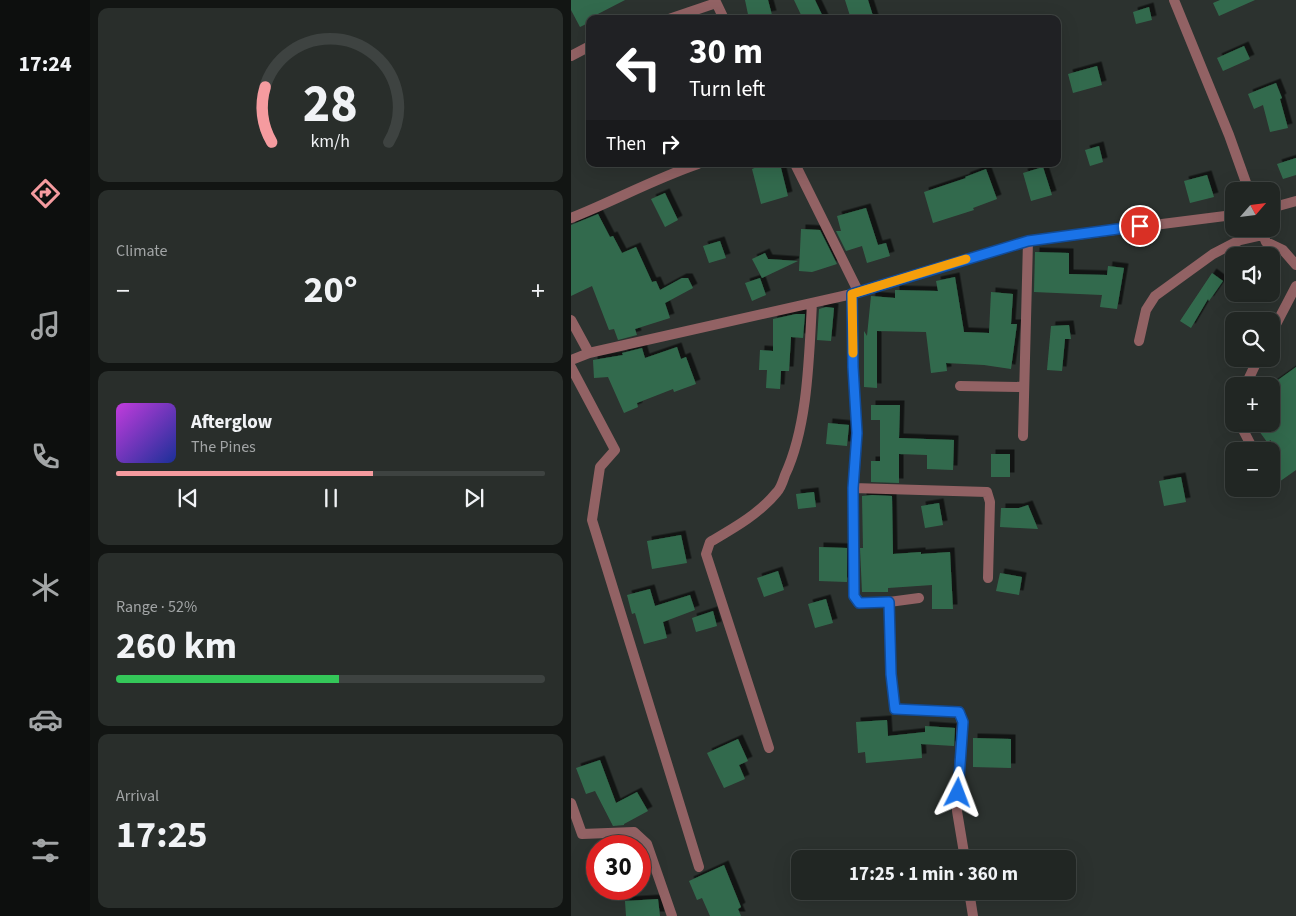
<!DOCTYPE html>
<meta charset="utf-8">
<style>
body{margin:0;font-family:"Source Sans 3",sans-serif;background:#292e2b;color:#f1f3f6;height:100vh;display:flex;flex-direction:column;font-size:19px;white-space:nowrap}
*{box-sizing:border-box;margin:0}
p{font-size:16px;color:#a2a5a6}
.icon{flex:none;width:28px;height:28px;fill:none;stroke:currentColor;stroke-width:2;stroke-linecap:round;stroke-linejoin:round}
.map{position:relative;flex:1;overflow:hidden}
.drawer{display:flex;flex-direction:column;gap:8px;padding:8px;background:#121513;width:481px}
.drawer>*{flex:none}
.hud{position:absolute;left:15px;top:15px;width:475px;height:152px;border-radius:10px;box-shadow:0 5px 20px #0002,0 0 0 1px #3e4341;background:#202124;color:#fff;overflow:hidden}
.needle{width:32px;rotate:62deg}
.tools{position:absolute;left:654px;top:182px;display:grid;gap:10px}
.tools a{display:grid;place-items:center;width:55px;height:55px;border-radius:10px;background:#212623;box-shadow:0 5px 20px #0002,0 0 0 1px #3e4341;font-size:25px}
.speed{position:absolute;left:15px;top:835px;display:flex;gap:10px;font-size:25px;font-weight:700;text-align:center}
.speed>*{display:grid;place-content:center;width:65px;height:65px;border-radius:50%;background:#212623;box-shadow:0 5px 20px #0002,0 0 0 1px #3e4341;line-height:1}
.speed .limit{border:8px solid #d22;background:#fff;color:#111}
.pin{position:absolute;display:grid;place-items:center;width:42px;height:42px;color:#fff;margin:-21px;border:2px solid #fff;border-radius:50%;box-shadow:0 1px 5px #0007}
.me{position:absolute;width:55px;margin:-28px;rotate:3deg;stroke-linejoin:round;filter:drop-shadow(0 0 4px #0008)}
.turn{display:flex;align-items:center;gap:18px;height:105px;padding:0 20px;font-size:22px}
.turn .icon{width:65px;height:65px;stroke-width:2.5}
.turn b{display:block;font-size:35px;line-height:42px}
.then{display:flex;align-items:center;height:48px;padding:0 20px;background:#0003;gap:10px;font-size:19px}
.big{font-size:38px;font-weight:700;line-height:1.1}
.drawer .card{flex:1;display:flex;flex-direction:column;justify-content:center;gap:8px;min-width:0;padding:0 18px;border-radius:10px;background:#292e2b}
.drawer .dial{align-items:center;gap:0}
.dial svg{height:130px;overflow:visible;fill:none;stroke:#3e4341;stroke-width:7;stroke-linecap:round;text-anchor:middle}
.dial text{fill:#f1f3f6;stroke:none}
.song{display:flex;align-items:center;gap:15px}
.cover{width:60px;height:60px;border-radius:8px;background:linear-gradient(135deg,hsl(290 70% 55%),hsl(230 70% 35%))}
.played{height:5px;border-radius:2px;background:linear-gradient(90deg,#f59b9f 60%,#3e4341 60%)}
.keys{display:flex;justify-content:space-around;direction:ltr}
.heat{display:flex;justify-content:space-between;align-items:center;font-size:28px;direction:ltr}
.charge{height:8px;border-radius:4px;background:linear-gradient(90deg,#34c759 52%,#3e4341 0)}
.trip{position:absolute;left:220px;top:850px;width:285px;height:50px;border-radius:10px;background:#212623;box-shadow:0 5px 20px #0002,0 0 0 1px #3e4341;font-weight:700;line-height:50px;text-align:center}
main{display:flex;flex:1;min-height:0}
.dock{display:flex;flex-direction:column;width:90px;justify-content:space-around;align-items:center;background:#0d0f0e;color:#a2a5a6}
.dock .icon{width:35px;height:35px}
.dock .on{color:#f59b9f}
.dock b{font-size:22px;color:#f1f3f6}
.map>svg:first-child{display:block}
</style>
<main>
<nav class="dock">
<b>17:24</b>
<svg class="icon on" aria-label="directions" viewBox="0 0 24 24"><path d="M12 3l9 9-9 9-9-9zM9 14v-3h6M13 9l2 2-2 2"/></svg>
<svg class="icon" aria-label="music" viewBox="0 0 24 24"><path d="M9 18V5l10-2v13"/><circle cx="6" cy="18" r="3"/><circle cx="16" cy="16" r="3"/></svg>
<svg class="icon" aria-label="phone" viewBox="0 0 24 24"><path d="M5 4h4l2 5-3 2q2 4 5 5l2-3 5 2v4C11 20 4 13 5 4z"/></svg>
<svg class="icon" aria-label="climate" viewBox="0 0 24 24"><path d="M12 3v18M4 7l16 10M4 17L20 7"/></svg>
<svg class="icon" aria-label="car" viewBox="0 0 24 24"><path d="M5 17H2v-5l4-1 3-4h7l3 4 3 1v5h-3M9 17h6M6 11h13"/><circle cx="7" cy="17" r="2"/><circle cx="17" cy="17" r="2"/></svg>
<svg class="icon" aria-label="filters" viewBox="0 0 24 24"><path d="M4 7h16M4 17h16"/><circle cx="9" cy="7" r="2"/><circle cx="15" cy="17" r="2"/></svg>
</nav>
<section class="drawer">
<div class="card dial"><svg viewBox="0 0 100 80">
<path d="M14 69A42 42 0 1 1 86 69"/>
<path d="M14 69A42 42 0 0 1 10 35" stroke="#f59b9f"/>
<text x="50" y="56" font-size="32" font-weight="700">28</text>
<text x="50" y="72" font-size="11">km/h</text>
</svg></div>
<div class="card"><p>Climate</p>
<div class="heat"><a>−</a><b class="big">20°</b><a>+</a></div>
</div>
<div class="card">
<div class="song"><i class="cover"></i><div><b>Afterglow</b><p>The Pines</p></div></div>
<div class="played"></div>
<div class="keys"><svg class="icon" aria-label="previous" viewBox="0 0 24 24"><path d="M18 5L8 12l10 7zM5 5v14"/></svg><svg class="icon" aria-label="pause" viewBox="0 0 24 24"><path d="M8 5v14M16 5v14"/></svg><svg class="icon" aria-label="next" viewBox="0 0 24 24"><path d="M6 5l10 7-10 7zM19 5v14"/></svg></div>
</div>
<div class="card"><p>Range · 52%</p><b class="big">260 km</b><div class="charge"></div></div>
<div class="card"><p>Arrival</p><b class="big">17:25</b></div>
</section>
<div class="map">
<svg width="725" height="916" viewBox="0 0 725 916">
<defs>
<filter id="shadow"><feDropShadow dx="4.5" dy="-4.5" stdDeviation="0" flood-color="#0009"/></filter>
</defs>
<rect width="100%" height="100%" fill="#2c322f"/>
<path fill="#336b4d" filter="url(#shadow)" d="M 0,0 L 54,0 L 23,16 L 24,19 L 19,19 L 19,22 L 9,27 L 0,10 Z
M 174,0 L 197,0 L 201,15 L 178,19 Z
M 223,0 L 244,0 L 253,19 L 232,19 Z
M 274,0 L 297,0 L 303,19 L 280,19 Z
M 649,0 L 684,0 L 648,16 L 642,3 Z
M 578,7 L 581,20 L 565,24 L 562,12 Z
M 673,46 L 679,59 L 652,71 L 646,58 Z
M 526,66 L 531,85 L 502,93 L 497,74 Z
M 705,83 L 711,98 L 709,99 L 717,128 L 699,132 L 692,105 L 683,109 L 677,94 Z
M 528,146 L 532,162 L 519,166 L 514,150 Z
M 725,158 L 725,175 L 712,179 L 706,164 Z
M 185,164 L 209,164 L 217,196 L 190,204 L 181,169 L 186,167 Z
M 472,167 L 481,195 L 460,201 L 452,173 Z
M 415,169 L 426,199 L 402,208 L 403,210 L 362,223 L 353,192 L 395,178 L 394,177 Z
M 636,175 L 643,197 L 619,203 L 613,181 Z
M 94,193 L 107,220 L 94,227 L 80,199 Z
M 295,208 L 307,245 L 315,243 L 319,256 L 296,263 L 291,246 L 275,251 L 265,231 L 270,231 L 266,216 Z
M 27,214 L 39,237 L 42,236 L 51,253 L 65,247 L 81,282 L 85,281 L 89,290 L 111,278 L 117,278 L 122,288 L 94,303 L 99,318 L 64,329 L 66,335 L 47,340 L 43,329 L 38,330 L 21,286 L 0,296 L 0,225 Z
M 230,229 L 249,230 L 266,264 L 241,272 L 228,271 Z
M 149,241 L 155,258 L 138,263 L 132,246 Z
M 464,252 L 498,253 L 498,274 L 536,275 L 537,266 L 553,268 L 546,309 L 529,307 L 531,295 L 463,292 Z
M 194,253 L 197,259 L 227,261 L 191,278 L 181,259 Z
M 641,273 L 652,281 L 638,301 L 637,299 L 620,328 L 609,321 Z
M 384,277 L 393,332 L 418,333 L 420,292 L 442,294 L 440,324 L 446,324 L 440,369 L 413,365 L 375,363 L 376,371 L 360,373 L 355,332 L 306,331 L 306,388 L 293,387 L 293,331 L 296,336 L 300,296 L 324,298 L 324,290 L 367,291 L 365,281 Z
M 189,278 L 195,295 L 181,301 L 174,283 Z
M 255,307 L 263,308 L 260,341 L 246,340 L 248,309 Z
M 225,314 L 234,314 L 232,338 L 220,337 L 218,371 L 210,371 L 209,389 L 195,388 L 196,370 L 188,370 L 189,350 L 202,351 L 202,319 Z
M 498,325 L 500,339 L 494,339 L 491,371 L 476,370 L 480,326 Z
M 106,347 L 110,359 L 115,357 L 125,384 L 103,392 L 102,389 L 66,403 L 67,407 L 53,413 L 37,377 L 23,378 L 22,360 L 52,355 L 51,353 L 71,348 L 74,358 Z
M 725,367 L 725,470 L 708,482 L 700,470 L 700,440 L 696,442 L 683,424 L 700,424 L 700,385 Z
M 300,405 L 329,405 L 328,438 L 383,440 L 382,470 L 356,469 L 356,455 L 328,454 L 328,483 L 300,482 L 300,461 L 309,461 L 309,420 L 300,420 Z
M 257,423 L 278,425 L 276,446 L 255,444 Z
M 420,454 L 439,454 L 439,477 L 420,477 Z
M 610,477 L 615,502 L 593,506 L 588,481 Z
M 243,492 L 245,507 L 227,509 L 225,494 Z
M 301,495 L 321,496 L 322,554 L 350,552 L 350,554 L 379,552 L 382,609 L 361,609 L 361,585 L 317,588 L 317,592 L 291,592 L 289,548 L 292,548 L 291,496 Z
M 368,503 L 372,525 L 354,528 L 350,506 Z
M 457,505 L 467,529 L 429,527 L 430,508 L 448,508 Z
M 110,535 L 116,563 L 81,569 L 76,541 Z
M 248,547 L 276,548 L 276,582 L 248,581 Z
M 207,571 L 213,590 L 193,597 L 186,578 Z
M 429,573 L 451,577 L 448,595 L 425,591 Z
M 79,589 L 84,606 L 119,595 L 124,610 L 92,622 L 96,638 L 73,644 L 64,613 L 61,614 L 56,595 Z
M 255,599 L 262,623 L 244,628 L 237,604 Z
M 142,611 L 146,626 L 125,632 L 121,618 Z
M 316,720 L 317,736 L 354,732 L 354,726 L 384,728 L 383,746 L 350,744 L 351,758 L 295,763 L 294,752 L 287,753 L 285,722 Z
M 402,738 L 440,739 L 440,768 L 402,767 Z
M 167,739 L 177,761 L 168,765 L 174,779 L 153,788 L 136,753 Z
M 29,760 L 45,803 L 66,792 L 77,811 L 53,824 L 53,825 L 42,826 L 24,791 L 15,794 L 5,768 Z
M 153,865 L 170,907 L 167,909 L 170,916 L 139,916 L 131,898 L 126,900 L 118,881 Z
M 87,899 L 89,916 L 55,916 L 54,901 Z"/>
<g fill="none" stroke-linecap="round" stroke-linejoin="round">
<path stroke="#926264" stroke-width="10" d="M 690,230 L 695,242 L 712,250 L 725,265
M 700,334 L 725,286
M 568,341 L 575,310 L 584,296 L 642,254 L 669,240 L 691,235
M 676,386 L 678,378 L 687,359
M 669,424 L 683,451"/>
<path stroke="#926264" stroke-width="10" d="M 144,0 L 153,19
M 603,0 L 658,135 L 678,191
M 98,19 L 145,3
M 0,56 L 19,46
M 224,164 L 287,291
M 700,208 L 725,201
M 0,218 C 43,201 83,179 127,164
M 281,294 L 282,367 L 286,433 L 282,488 L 283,596 L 288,603 L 318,602 L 348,598
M 0,320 L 18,353
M 0,360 L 18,353 L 281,294 L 457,241 L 662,215
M 0,367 L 44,450 L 29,467 L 21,520 L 128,867
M 389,386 L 453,387
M 452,436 L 457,241
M 282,488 L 416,492 L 419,502 L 417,578
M 318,602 L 320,673 L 324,709 L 388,712 L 391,722 L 386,811 L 394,859
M 198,748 L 135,554 L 139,542 C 163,528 188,514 206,492 C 210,488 212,481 214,475 C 237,426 238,357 241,303
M 0,803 L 11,834 L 63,832 L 76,844 L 101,916
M 398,891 L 402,916"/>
</g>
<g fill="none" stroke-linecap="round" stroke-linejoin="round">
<g stroke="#114b97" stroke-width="12">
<path id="route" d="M 387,793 L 392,722 L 388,712 L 324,709 L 320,674 L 318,602 L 288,603 L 283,596 L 282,488 L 286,433 L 282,367 L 281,294 L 457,241 L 569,226"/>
</g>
<use href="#route" stroke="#1a73e8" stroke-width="9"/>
<path stroke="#f59e0b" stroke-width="9" d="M 282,353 L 281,294 L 395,259"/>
</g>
</svg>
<div class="tools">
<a><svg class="needle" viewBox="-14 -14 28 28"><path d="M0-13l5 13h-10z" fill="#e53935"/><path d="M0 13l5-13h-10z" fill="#a2a5a6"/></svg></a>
<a><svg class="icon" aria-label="sound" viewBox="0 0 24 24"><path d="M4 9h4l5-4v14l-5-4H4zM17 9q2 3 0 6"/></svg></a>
<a><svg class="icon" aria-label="search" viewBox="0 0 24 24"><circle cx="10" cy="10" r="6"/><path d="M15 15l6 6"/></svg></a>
<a>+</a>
<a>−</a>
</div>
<div class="speed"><div class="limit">30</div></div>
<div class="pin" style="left:569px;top:226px;background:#d93025"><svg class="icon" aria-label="arrive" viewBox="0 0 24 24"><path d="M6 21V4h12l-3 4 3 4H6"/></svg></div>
<svg class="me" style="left:387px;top:793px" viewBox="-20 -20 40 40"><path d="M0-17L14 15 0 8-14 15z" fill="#1a73e8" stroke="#fff" stroke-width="4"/></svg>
<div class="trip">17:25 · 1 min · 360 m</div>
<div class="hud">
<div class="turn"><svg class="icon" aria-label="left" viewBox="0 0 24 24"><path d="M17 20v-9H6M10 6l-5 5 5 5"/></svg><div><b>30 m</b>Turn left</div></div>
<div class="then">Then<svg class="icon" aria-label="right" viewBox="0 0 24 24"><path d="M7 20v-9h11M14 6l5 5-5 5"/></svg></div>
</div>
</div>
</main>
